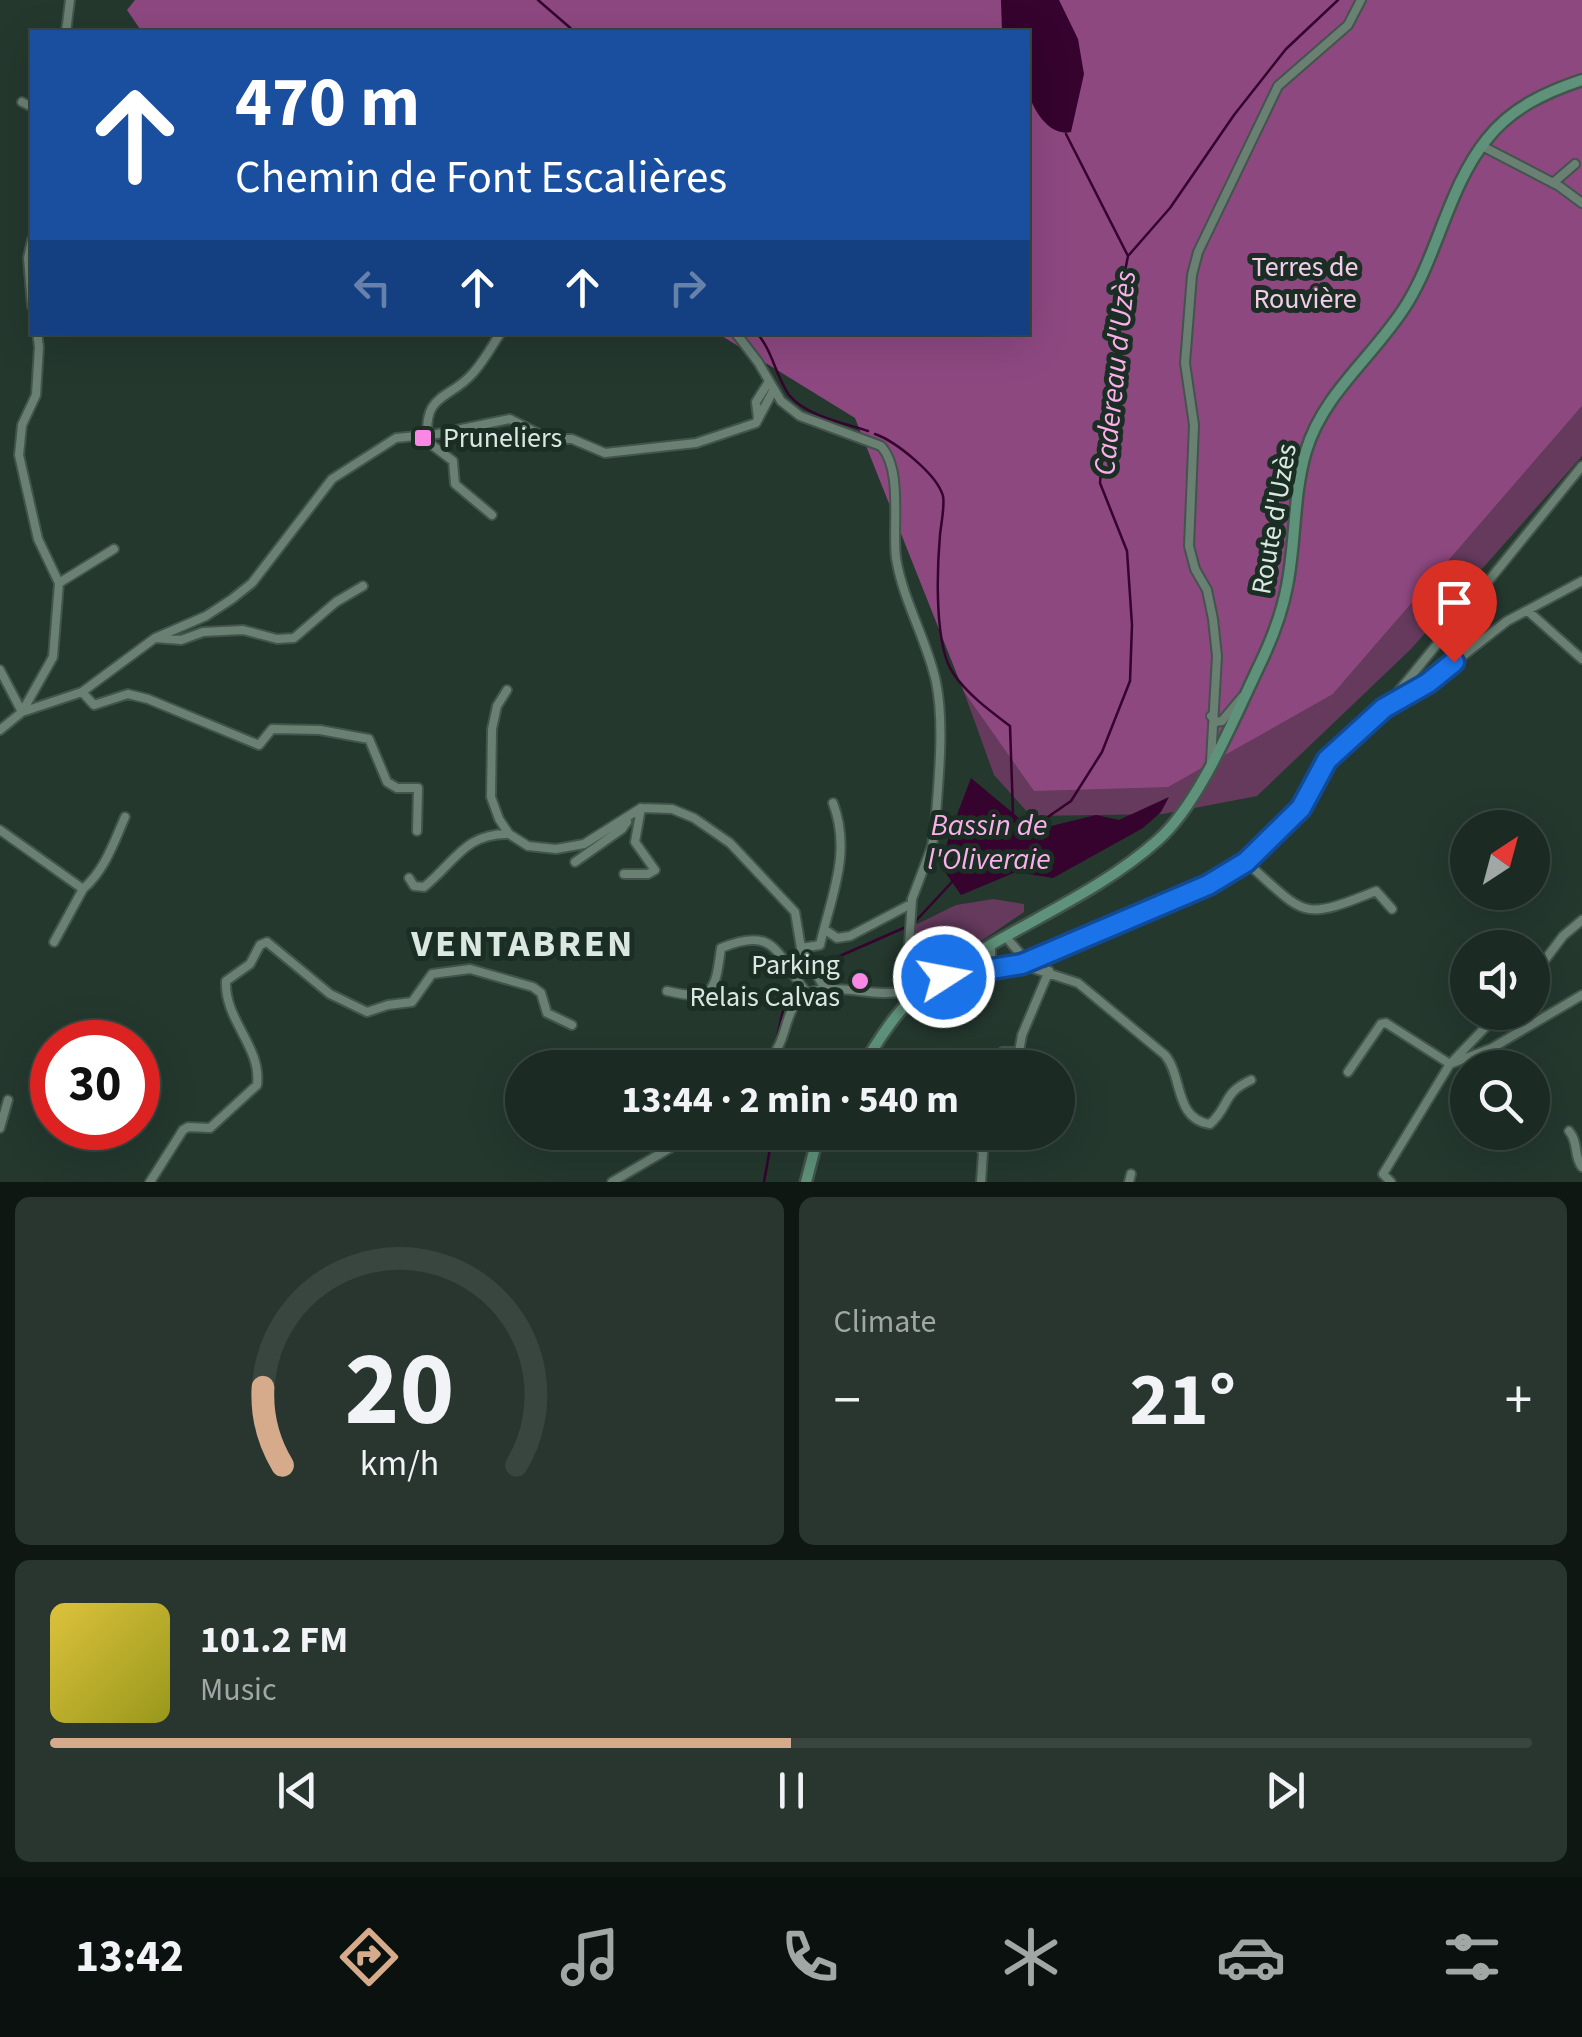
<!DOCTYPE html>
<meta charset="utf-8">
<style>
body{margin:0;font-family:"Source Sans 3",sans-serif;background:#28362f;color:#f1f3f6;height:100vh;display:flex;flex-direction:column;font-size:38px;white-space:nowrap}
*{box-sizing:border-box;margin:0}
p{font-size:32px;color:#a0a7a5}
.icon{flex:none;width:55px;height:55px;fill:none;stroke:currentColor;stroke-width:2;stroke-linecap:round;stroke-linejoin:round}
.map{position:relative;height:1182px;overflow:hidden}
.details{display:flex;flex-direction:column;gap:15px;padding:15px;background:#0f1713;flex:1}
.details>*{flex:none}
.banner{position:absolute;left:30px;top:30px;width:1000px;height:305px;border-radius:0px;box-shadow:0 10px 40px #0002,0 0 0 2px #394640;background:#1a4fa0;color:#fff;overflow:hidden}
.needle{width:65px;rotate:36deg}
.tools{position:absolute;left:1450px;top:810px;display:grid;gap:20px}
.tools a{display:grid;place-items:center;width:100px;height:100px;border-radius:50%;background:#1b2a22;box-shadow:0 10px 40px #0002,0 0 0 2px #394640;font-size:50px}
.speed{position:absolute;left:30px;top:1020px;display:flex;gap:20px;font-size:50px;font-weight:700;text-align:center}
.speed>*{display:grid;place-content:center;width:130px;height:130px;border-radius:50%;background:#1b2a22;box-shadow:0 10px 40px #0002,0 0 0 2px #394640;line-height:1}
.speed .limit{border:15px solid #d22;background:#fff;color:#111}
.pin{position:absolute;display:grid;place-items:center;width:85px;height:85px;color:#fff;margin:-102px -42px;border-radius:50% 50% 50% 0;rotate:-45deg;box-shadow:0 0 10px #0007}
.pin .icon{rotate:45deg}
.me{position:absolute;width:110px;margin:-55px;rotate:79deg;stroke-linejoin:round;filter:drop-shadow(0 0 8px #0008)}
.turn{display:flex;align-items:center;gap:35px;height:210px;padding:0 40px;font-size:45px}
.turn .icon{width:130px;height:130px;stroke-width:2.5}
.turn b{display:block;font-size:70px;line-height:85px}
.lanes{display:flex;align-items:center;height:95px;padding:0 40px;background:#0003;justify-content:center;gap:50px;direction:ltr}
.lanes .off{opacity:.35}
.big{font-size:75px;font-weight:700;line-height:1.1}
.details .card{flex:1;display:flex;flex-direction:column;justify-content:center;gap:15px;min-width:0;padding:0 35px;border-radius:15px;background:#28362f}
.details .dial{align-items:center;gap:0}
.dial svg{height:260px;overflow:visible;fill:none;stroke:#394640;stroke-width:7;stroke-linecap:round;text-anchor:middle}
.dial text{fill:#f1f3f6;stroke:none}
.song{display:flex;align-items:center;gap:30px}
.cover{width:120px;height:120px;border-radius:15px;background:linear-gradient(135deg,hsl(50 70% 55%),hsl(60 70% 35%))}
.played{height:10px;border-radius:5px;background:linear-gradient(90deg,#d6ab8b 50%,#394640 50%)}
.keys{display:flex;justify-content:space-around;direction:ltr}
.heat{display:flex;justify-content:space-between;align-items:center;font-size:55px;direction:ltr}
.details .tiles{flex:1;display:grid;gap:15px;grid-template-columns:1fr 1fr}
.card:last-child{grid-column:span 2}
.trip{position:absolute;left:505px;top:1050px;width:570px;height:100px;border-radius:50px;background:#1b2a22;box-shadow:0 10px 40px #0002,0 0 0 2px #394640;font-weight:700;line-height:100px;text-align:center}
.tab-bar{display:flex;height:160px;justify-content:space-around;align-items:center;background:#0b110e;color:#a0a7a5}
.tab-bar .icon{width:70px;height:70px}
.tab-bar .selected{color:#d6ab8b}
.tab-bar b{font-size:45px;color:#f1f3f6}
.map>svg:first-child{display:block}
</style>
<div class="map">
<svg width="1582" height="1182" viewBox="0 0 1582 1182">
<rect width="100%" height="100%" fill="#24382e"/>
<path fill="#653a5d" d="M 1582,406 L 1582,456 L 1411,649 L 1257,796 L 1163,814 L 1031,816 L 994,775 L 964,692 L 1034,790 L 1333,694 Z
M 993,899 L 1024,904 L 1024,912 L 930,976 L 909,956 L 911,927 L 956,905 Z"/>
<path fill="#8d4880" d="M 135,0 L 1582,0 L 1582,406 L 1333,694 L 1168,787 L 1034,791 L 964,692 L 855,418 L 717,333 L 1028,332 L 1028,32 L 142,32 L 127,10 Z"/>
<path fill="#35032e" d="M 1001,0 L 1059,0 L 1078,39 L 1084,74 L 1071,132 C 1050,137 1033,111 1028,91 C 1023,74 1028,50 1028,32 L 1002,32 Z
M 971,778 L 1031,828 L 1039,829 L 1096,815 L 1119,820 L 1169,797 L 1161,812 L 1143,828 L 1053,878 L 1016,872 L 961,895 L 941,866 L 949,836 Z"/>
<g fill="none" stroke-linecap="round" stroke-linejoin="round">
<path stroke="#35032e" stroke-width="2.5" d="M 538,0 L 575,32
M 1066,134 L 1128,256
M 756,332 C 773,351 775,375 789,395 C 806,416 844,423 868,431
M 875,434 C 895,441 937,474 943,496 C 945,506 941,524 940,535 C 937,569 934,645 953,673 C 967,694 990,711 1010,726 L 1013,813
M 1029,830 L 1071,801 L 1102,752 L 1130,681 L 1132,625 L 1127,551 L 1100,483 L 1105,428 L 1118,378 L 1115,321 L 1128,256 L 1170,208 L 1234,115 L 1286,49 L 1338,0
M 913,924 L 952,882
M 817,966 L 906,927
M 776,1042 L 784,1006 L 797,985
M 778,1050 L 783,1068
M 764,1182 L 773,1132"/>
<g stroke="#42544b" stroke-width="12">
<path id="street" d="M 66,32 L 70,0
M 22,102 L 32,107
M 1482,146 L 1559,186 L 1582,203
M 1553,183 L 1575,164
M 32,240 L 28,258 L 32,306
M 735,332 L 758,362 L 781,401 L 800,416 L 881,446 C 903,470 892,526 896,558 C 903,601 927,640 936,682 C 945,725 938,784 935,828 L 932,846 L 912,899 L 905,1006
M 758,419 L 756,402 L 768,383
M 492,515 L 455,484 L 453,461 L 428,442 C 422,392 450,400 473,373 C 484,361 492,346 501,332
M 59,583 L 114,549
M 1528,611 L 1582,659
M 155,638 L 181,640 L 203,632 L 243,630 L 277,639 L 294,638 L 336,602 L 363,586
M 0,670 L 22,712
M 507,690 L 497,706 L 492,729 L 491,797 L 499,819 L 509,834 L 528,846 L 556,849 L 584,844 L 641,808 L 672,809 L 694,818 L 730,843 L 795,912 L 801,948 L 824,987
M 82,692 L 94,705 L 128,694 L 148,699 L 259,745 L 272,729 L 320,730 L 369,739 L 387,782 L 397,788 L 418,788 L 417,831
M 1389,706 L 1428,683 L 1507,621 L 1582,581
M 22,712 L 53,657 L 59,583 L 38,539 L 19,455 L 22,425 L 36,395 L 39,347 L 37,332
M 1211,716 L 1216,722 L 1222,721 L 1242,697
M 0,730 L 22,712 L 82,692 L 155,638 L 206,616 L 232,599 L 252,583 L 332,479 L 396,438 L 437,434 L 510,419 L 549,439 L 572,439 L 605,453 L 696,443 L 756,423 L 773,391
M 1211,761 L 1217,656 L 1213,619 L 1207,590 L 1195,569 L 1189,546 L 1194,425 L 1185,363 L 1192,275 L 1198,252 L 1278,86 L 1348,25 L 1361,0
M 0,830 L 83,889 L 54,942
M 575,862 L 622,829 L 627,822
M 1246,862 C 1306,915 1299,922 1376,891 L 1392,909
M 624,874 L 648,874 L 655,870 L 635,842 L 641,808
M 409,878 L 414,886 L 424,887 C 455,862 465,833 509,834
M 83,889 C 105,870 114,842 125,817
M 824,929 L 837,938 L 850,936 L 911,904
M 1006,937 L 1023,957 L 1033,958
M 991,946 L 991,960 L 997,967
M 801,948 L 820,945 C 831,896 852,853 833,803
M 1023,965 L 1078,983 L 1165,1055 C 1183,1076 1174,1119 1210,1124 C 1231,1105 1221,1094 1251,1080
M 946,977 L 1023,965 L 1208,885 L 1246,862 L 1294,816 L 1327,759 L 1385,708 L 1582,466
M 1532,977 L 1563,936 L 1582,920
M 667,991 C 714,1002 715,992 721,948 C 777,925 776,955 807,993
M 1451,1063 L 1500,1012
M 1450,1064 L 1492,1048 L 1582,995
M 764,1068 C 769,1061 775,1054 778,1047 C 786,1033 786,1016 796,1003 C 819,974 871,1000 904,991
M 998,1068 L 1003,1052 L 1019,1052 L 1022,1035 L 1049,971
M 1348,1072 L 1381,1024 L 1386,1023 L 1450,1064 L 1383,1174 L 1391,1182
M 0,1128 L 8,1100
M 1569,1131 C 1579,1143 1573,1155 1582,1167
M 972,1132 L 983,1153 L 981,1182
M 150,1182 L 183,1130 L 188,1127 L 210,1128 L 257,1085 C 262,1047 224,1020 226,981 L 250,964 L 260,945 L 267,942 L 330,994 L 367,1012 L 388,1005 L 412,1002 L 432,974 L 470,969 L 533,987 L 541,993 L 547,1013 L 572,1025
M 612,1182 L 670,1148 L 689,1132
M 1129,1182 L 1131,1174"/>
</g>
<g stroke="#42544b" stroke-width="15">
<path id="secondary" d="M 861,1068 C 875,1047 888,1023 905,1006 C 979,937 1083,907 1158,840 C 1200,803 1235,716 1260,664 C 1272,639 1282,613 1287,586 C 1296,541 1293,494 1306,451 C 1324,391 1377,354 1408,302 C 1439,250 1449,186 1487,139 C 1511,108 1546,92 1582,80
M 806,1182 L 819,1132"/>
</g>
<use href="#street" stroke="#698073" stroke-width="8"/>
<use href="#secondary" stroke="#5e927a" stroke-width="10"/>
</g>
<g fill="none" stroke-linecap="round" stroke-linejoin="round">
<g stroke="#114b97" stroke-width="25">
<path id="route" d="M 944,977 L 1022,964 L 1208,885 L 1246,862 L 1301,808 L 1327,760 L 1384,708 L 1428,683 L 1454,662"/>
</g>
<use href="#route" stroke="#1a73e8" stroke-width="18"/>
</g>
<g fill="#fb87e5" stroke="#1a2e24" stroke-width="4">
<rect x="413" y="428" width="20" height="20" rx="5"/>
<circle cx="860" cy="981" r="10"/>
</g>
<g text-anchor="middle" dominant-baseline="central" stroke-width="10" stroke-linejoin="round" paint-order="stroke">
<g font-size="28" fill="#f4cdeb" stroke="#1a2e24">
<text x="1305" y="267">Terres de<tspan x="1305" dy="32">Rouvière</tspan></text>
</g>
<g font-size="28" fill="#dbe8e1" stroke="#1a2e24" text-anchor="start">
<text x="443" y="438">Pruneliers</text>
<text x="840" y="965" text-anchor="end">Parking<tspan x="840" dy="32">Relais Calvas</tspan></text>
</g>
<g font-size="28" fill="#dbe8e1" stroke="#1a2e24">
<text transform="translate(1274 519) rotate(-80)">Route d'Uzès</text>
</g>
<g font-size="30" font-style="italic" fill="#fdafec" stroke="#1a2e24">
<text transform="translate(1115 373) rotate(-84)">Cadereau d'Uzès</text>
<text x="989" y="825">Bassin de<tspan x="989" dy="34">l'Oliveraie</tspan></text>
</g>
<g font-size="38" font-weight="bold" letter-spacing="2.5" fill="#dbe8e1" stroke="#1a2e24">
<text x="523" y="944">VENTABREN</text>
</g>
</g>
</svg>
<div class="tools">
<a><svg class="needle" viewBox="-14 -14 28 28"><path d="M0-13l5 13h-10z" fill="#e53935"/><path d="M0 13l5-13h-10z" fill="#a0a7a5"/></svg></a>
<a><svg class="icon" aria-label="sound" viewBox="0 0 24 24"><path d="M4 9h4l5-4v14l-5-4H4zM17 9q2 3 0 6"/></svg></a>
<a><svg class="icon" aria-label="search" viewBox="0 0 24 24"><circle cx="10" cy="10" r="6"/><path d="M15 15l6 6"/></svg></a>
</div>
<div class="speed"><div class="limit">30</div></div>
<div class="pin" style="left:1454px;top:662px;background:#d93025"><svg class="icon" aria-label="arrive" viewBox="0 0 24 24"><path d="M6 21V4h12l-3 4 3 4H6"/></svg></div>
<svg class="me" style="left:944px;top:977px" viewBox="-20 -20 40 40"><circle r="17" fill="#1a73e8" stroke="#fff" stroke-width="3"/><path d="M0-11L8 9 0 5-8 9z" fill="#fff"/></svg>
<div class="trip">13:44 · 2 min · 540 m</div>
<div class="banner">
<div class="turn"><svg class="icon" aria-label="ahead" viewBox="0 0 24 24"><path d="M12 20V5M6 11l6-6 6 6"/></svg><div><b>470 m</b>Chemin de Font Escalières</div></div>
<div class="lanes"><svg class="icon off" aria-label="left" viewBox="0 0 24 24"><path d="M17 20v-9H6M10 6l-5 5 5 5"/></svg><svg class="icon" aria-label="ahead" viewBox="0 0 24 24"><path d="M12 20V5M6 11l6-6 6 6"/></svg><svg class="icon" aria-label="ahead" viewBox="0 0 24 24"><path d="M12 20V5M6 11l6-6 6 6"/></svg><svg class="icon off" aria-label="right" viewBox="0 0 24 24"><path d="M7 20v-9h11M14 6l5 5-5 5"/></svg></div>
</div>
</div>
<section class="details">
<div class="tiles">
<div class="card dial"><svg viewBox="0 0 100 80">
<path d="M14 69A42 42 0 1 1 86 69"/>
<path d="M14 69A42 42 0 0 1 8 45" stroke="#d6ab8b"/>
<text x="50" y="56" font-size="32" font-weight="700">20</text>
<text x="50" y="72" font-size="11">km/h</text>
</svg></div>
<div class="card"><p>Climate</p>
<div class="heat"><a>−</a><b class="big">21°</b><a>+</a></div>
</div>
<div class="card">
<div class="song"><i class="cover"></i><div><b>101.2 FM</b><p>Music</p></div></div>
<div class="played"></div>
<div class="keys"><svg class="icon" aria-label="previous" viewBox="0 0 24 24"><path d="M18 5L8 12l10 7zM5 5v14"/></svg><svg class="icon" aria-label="pause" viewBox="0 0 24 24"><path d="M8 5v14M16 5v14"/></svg><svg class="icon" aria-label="next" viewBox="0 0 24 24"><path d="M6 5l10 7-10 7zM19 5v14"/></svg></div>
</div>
</div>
</section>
<nav class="tab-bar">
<b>13:42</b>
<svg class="icon selected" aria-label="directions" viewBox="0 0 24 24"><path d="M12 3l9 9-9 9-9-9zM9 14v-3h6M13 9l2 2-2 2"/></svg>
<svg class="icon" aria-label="music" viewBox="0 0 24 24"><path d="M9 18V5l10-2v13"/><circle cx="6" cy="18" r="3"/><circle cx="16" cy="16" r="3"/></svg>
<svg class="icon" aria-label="phone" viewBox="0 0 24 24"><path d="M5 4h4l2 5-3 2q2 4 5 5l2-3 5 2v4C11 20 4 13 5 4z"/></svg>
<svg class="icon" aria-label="climate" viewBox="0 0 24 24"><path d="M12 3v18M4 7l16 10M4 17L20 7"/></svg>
<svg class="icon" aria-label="car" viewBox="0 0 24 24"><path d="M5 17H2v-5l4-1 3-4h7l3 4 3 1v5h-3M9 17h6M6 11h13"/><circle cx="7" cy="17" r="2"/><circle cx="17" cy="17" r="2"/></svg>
<svg class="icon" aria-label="filters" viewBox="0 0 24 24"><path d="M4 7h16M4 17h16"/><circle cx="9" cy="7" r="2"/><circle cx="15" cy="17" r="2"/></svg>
</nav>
